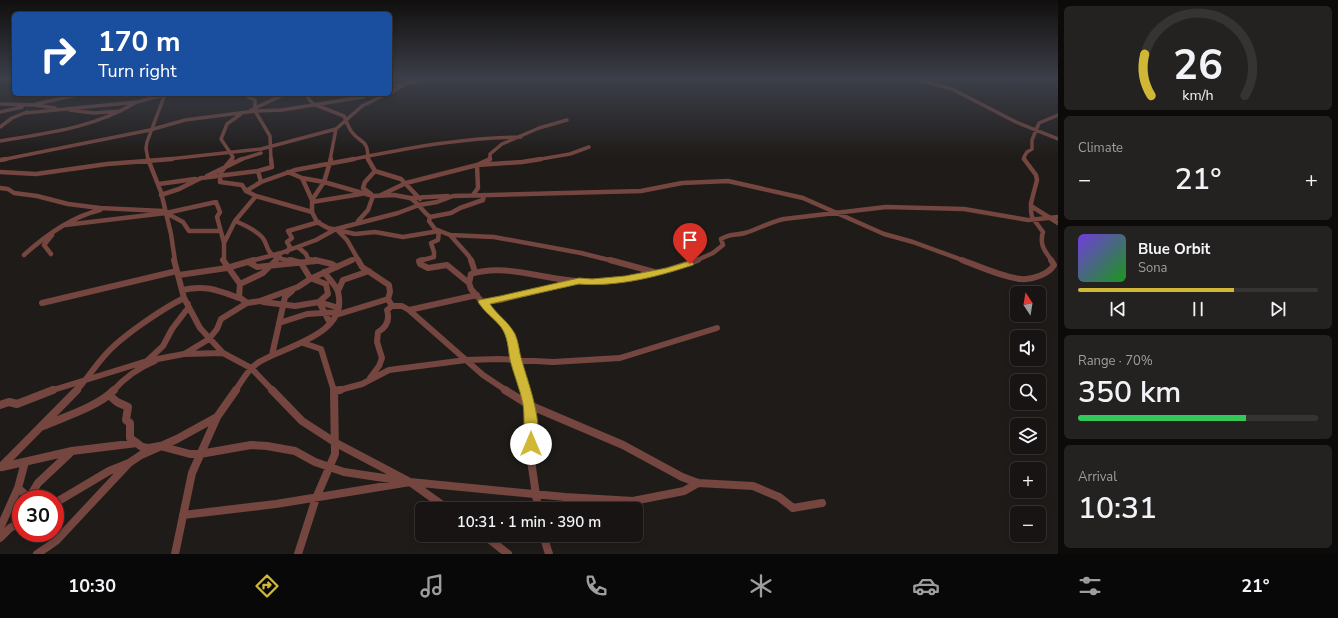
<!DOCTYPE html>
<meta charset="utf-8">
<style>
body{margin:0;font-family:"Nunito Sans",sans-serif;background:#242121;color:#f1f3f6;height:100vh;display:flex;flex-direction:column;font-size:15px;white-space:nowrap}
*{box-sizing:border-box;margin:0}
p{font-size:13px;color:#9e9ea0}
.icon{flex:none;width:22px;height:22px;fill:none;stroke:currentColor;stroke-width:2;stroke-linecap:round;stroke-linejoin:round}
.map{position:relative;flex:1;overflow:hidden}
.details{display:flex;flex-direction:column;gap:6px;padding:6px;background:#0d0b0a;width:280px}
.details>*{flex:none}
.banner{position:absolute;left:12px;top:12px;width:380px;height:84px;border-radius:6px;box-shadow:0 2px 6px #0003,0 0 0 1px #363333;background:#1a4fa0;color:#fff;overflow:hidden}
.needle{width:26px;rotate:348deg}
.controls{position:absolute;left:1010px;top:286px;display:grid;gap:8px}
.controls a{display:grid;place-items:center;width:36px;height:36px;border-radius:6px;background:#171413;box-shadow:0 2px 6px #0003,0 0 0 1px #363333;font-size:20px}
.speed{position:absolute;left:12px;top:490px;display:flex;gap:8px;font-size:20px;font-weight:700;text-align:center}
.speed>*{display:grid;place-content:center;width:52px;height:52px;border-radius:50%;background:#171413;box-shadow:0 2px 6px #0003,0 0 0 1px #363333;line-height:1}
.speed .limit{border:6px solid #d22;background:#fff;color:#111}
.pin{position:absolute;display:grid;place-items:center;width:34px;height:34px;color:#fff;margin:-41px -17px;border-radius:50% 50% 50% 0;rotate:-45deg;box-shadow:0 0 4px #0007}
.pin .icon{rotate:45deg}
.me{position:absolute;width:44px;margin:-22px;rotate:0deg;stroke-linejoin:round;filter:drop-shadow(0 0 3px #0008)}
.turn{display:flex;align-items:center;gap:14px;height:84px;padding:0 20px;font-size:18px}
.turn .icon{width:52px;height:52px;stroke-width:2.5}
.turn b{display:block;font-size:28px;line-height:34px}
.big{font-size:30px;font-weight:600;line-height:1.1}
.details .card{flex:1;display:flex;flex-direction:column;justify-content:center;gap:6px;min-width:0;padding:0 14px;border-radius:6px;background:#242121}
.details .dial{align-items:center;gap:0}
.dial svg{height:104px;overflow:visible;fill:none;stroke:#363333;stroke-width:7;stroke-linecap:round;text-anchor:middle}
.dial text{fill:#f1f3f6;stroke:none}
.song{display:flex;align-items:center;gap:12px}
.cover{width:48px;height:48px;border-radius:6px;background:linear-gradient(135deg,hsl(260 70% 55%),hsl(120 70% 35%))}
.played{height:4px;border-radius:2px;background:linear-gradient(90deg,#d0b736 65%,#363333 65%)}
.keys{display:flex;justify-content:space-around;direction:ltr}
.heat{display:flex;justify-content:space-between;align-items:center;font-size:22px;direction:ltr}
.charge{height:6px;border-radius:3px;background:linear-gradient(90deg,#34c759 70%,#363333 0)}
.trip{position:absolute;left:415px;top:502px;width:228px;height:40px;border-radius:6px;background:#171413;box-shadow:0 2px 6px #0003,0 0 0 1px #363333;font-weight:600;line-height:40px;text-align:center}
.tabs{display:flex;height:64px;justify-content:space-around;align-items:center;background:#090808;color:#9e9ea0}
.tabs .icon{width:28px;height:28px}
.tabs .active{color:#d0b736}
.tabs b{font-size:18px;color:#f1f3f6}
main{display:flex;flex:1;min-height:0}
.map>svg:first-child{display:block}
</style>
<main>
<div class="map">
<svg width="1058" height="554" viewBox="0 0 1058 554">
<rect width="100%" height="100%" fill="#1f1b19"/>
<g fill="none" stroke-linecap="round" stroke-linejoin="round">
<path stroke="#74463f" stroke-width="3.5" d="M 915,79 L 952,89 L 1016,122 L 1058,139
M 390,86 L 433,79
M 390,93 L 402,86
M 305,94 L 313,104 L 344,116 C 346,121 348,126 351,131 C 361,145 368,137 368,160
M 248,97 L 255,100 L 255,111 L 270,136 L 271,160
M 0,104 L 35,105 L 55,108
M 36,104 L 81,94
M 70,110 L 93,113 L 121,111
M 251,110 L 285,94
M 0,112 L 22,107
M 25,113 L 137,102 L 167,94
M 0,127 L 12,118 L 27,112
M 0,141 C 47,133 93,128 135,103
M 1,160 L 150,130 L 185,120 L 255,111 L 282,110 L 363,97
M 148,160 L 146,148 L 147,142 L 165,94
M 160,160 L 261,149 L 336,129 L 362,106 L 387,94
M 231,160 L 233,157 L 221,139 L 227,124 L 241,114
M 239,160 L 261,153
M 330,160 L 336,129
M 348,160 C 405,149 463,137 521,137
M 490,160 L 490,154 L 502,144 L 539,128 L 567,120
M 535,160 L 570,154 L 589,147
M 1025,160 L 1024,157 L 1027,152 L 1032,149 L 1032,140 L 1039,123 L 1058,115"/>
<path stroke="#74463f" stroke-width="4.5" d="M 148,159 L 161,192 L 171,234 L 175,261
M 331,159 L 324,182 L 312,200 L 312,212 L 317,222 L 328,228 L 355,234 L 375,232 L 403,237 L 439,231
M 368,159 L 375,171 L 365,182 L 363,188 L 371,194
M 1024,159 L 1036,175 L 1037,180 L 1031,203 L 1031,211 L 1032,217 L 1043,232 C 1039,245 1045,251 1052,261
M 0,160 L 6,159
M 375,171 L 401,179 L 420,199
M 0,172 L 36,174 L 107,164 L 172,159
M 288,172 L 302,178 L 312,200
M 207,176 L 242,159
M 302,178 L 324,182 L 373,196 L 394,195 L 410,198 L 448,196
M 261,182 L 295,170 L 354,159
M 159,184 L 195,179
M 0,188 L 8,189 L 14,193 L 37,196 L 68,204 L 100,208 L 163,211
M 246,191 L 261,182 L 258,171
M 161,195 L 179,189 L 201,178 L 258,171 L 272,167 L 271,159
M 381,195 L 406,183 L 477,165 L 490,159
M 473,195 L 478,188 L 477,165 L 522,162 L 541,159
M 256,196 L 312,212
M 410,198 C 419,203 422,211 430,217 L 429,221 L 435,229 L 450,235 L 494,237 L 581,253 L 613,261
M 312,202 L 361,194
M 1031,206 L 1058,223
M 166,213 L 183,222 L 189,231 L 219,231
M 430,217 L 451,213 L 460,208 L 483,200 L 484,195
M 235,221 C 245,225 254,229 262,237 C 266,241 266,246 269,251 C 274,259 286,260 295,261
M 358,221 L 368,210 L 373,196
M 65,225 L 166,213 L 216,202 L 220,212 L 217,217 L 224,243 L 224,261
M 338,231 L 347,240 L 359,261
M 450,235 L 468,255 L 472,261
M 224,243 L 235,221 L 256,196 L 246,191 L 242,185 L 220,182 L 221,172 L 232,159
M 298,247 L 306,254 L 308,259 L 320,261
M 287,252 L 290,247 L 287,242 L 292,238 L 288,231 L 319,222
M 51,254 L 44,245 L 52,235
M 24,255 C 46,235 71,217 100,210
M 251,261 L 281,253 L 316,240 L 336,229 L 398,213 L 419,205 L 437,202 L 453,196 L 641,191 L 682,183 L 728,181 L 803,198 L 884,234 L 913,242 L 965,261
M 275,261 L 280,257
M 312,261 L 316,261
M 349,261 L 357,258
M 419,261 L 434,257 L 434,252 L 431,243 L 438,240 L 439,231
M 695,261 L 713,253 L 723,245 L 721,239 C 732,232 735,236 745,233 C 758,229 770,222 784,219 L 886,207 L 964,209 L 1028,220 L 1058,217"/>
<path stroke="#74463f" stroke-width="6" d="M 174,260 L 184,298 L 200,328 L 223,353 L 251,368 L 273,391
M 223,260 L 240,284 L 239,297 L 247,303
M 290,260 L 301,263 L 310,278 L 326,284 L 328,294 L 319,302 L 330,323
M 315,260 L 332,264 L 337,267
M 358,260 L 362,267 L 389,285 L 390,292 L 388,299
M 422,260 L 419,261 L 420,264 L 428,268 L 447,265 L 469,283
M 471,260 L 475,272
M 610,260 L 654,272
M 962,260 C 978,266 1005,278 1021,279 C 1032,280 1049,274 1054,265 L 1051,260
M 248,262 L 257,267 L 316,261
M 179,275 L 227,268 L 254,260
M 240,284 L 263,273 L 276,260
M 182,290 C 206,285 217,290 239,298
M 338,291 L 343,280 L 369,271
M 263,302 L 295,306 L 319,302 L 339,308
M 483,302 L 500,300 L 573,282
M 42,303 L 177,271
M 409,310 L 477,295
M 336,315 L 388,299 L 392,306 L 402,306 L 409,310 L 483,375 L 507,391
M 279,323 L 307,314 L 338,312
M 303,343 L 321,349 L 334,391
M 186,353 L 209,339 L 217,329 L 221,319 L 247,303 L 260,301 L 298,287 L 310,279 L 352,260
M 272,355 L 285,297 L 292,291
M 147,361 L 163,346 L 172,329 L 188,308 L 188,304
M 370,378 L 379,366 L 382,358 L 377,342 L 378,332 C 387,327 390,320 387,310 L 392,306
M 50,391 L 147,361 L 184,354 L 223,353
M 76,391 C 87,379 95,366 106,354 C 122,336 162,309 184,298
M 113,391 C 125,377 138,368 155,361
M 235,391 C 243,380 249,367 261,361 C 286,346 349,334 338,292 C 336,285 328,278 324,272
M 336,391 L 362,384 L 389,370 L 466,360 L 499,359 L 553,362 L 620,358 L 717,328
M 525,391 L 511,337 L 504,324 L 489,310 L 471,289 L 469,283 L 471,274 C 504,263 542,279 576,281 C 617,285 660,274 698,260"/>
<path stroke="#74463f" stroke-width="8" d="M 272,390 L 302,421 L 336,443 L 410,482 L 448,509
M 334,390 L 334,391 L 340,390
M 505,390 L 529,405 L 623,445 L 682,477 L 698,483 L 753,486 L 779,497 L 793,508 L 822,503
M 525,390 L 529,405 L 532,435 L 530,453 L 538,509
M 109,395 L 117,402 L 128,407 L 126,420 L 130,423 L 130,438 L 142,447 L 149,448 L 160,446 L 190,454 L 200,454 L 251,445 L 267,446 L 295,451 L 315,462 L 344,472 L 404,481
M 0,405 L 9,402 L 17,404 L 53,390
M 43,426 C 64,417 99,406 114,390
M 25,462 L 18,488 L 29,498
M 1,467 L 77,390
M 2,467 L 72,451 L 137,443
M 31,499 L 29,498 L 38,483 L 70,453
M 55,503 L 109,471 L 129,463
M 183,515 L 276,504 L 410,482 L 565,497 L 633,501 L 684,491 L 698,483
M 0,528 L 18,488
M 484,535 L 508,554
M 543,535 L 549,554
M 0,538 L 10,528 L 21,522
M 37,554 L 56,541 L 129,463 L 141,455 L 177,439 L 217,417
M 175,554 L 192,473 L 217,417 L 236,390
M 298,554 L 316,498 L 335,454 L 334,391"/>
</g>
<linearGradient id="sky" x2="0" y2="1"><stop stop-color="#110f0e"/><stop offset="0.5" stop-color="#3c3f49"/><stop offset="1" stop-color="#3c3f49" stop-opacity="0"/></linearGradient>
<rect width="1058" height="157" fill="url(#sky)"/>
<path fill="#d0b736" stroke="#877723" d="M 690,261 L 694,264 L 693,265 C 657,277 617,287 579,284 L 490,304 C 498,316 507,320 515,334 C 519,342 519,353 522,361 C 528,383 545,426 535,447 L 531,449 L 526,447 C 523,440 525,415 523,404 C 520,389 514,375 510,360 C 508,348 508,337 501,327 C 494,318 484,312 478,302 L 479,300 L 500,296 L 579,278 L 592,279 L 625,276 L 667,268 Z"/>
</svg>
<div class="controls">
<a><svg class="needle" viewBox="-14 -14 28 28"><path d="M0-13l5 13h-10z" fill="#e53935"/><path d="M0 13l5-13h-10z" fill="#9e9ea0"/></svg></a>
<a><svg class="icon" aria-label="sound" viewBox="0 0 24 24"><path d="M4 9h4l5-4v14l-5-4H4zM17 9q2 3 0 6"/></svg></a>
<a><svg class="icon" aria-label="search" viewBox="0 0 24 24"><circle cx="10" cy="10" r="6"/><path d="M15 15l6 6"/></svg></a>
<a><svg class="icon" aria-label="layers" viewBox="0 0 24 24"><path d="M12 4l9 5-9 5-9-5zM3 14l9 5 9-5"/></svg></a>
<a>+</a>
<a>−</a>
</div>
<div class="speed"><div class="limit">30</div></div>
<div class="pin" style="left:690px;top:264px;background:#d93025"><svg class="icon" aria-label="arrive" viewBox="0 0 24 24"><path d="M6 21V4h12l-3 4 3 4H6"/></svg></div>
<svg class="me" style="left:531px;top:444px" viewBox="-20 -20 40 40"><circle r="19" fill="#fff"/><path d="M0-13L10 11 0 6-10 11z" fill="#d0b736"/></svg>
<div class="trip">10:31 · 1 min · 390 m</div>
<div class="banner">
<div class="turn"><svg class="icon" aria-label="right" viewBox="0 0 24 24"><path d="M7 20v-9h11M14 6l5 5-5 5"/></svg><div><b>170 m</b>Turn right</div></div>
</div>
</div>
<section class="details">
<div class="card dial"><svg viewBox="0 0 100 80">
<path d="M14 69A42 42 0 1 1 86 69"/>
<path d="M14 69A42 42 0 0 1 9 37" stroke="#d0b736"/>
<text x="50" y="56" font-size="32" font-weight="700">26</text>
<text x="50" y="72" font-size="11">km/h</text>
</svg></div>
<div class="card"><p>Climate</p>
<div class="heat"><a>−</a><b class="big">21°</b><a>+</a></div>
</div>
<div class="card">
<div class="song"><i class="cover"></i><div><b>Blue Orbit</b><p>Sona</p></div></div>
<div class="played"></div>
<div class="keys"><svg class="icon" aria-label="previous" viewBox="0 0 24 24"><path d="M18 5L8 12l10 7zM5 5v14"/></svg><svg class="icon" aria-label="pause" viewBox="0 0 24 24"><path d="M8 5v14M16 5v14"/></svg><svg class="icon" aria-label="next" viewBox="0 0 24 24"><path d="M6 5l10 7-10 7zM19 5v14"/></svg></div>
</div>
<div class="card"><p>Range · 70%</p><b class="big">350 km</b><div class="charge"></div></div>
<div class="card"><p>Arrival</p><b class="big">10:31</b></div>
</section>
</main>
<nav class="tabs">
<b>10:30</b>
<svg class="icon active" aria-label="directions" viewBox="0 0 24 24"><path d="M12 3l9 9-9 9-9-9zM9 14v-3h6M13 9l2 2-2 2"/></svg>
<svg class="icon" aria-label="music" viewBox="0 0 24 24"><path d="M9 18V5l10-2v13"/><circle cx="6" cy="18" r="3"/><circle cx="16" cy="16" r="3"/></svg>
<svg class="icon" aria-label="phone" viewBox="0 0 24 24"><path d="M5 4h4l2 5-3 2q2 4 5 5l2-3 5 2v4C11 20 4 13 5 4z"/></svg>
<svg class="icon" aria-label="climate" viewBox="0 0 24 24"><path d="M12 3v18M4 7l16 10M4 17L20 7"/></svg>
<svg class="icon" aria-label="car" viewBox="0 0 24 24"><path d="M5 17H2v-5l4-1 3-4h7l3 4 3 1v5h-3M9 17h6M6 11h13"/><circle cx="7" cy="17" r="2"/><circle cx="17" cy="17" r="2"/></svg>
<svg class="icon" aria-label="filters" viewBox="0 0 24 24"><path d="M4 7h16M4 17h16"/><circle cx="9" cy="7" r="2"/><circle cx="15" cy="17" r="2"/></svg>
<b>21°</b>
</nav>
